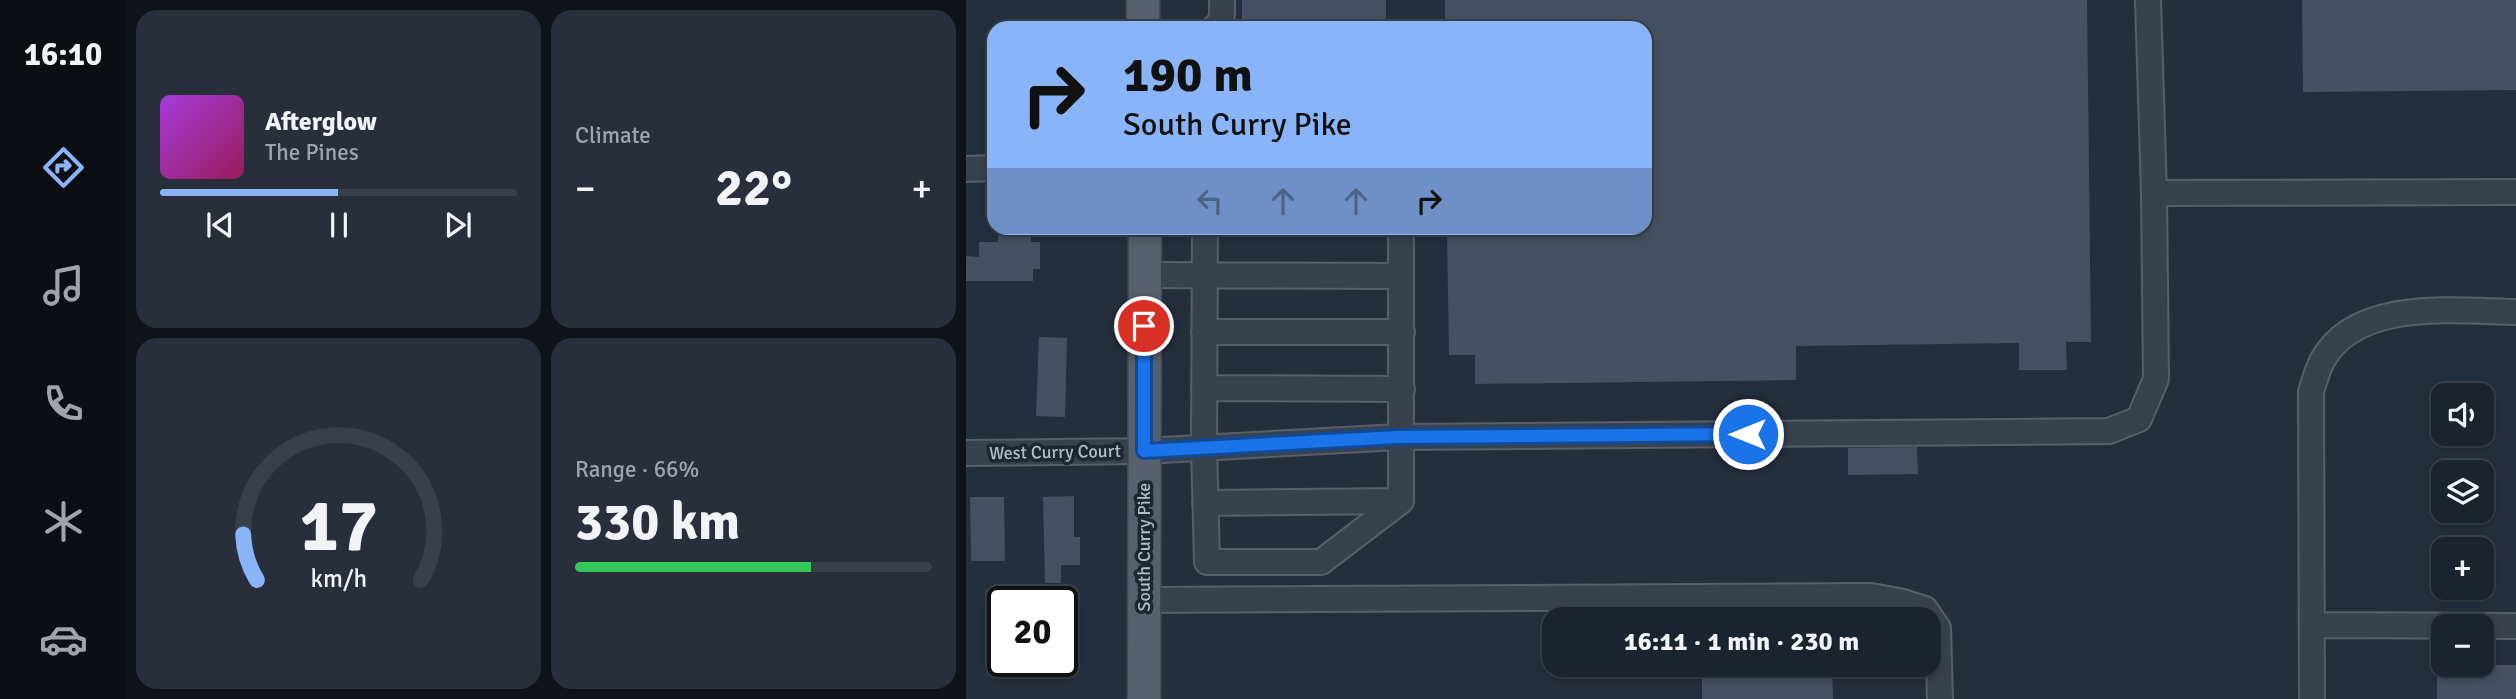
<!DOCTYPE html>
<meta charset="utf-8">
<style>
body{margin:0;font-family:Signika,sans-serif;background:#282f3a;color:#f1f3f6;height:100vh;display:flex;flex-direction:column;font-size:26px;white-space:nowrap}
*{box-sizing:border-box;margin:0}
p{font-size:23px;color:#a0a4aa}
.icon{flex:none;width:38px;height:38px;fill:none;stroke:currentColor;stroke-width:2;stroke-linecap:round;stroke-linejoin:round}
.map{position:relative;flex:1;overflow:hidden}
.details{display:flex;flex-direction:column;gap:10px;padding:10px;background:#0f1319;width:840px}
.details>*{flex:none}
.hud{position:absolute;left:21px;top:21px;width:665px;height:214px;border-radius:21px;box-shadow:0 4px 10px #0003,0 0 0 2px #39404a;background:#8ab4f8;color:#111;overflow:hidden}
.controls{position:absolute;left:1465px;top:383px;display:grid;gap:14px}
.controls a{display:grid;place-items:center;width:63px;height:63px;border-radius:14px;background:#1b232e;box-shadow:0 4px 10px #0003,0 0 0 2px #39404a;font-size:35px}
.speed{position:absolute;left:21px;top:586px;display:flex;gap:14px;font-size:35px;font-weight:700;text-align:center}
.speed>*{display:grid;place-content:center;width:91px;height:91px;border-radius:50%;background:#1b232e;box-shadow:0 4px 10px #0003,0 0 0 2px #39404a;line-height:1}
.speed .limit{border:4px solid #111;border-radius:10px;background:#fff;color:#111}
.pin{position:absolute;display:grid;place-items:center;width:60px;height:60px;color:#fff;margin:-30px;border:4px solid #fff;border-radius:50%;box-shadow:0 2px 7px #0007}
.me{position:absolute;width:77px;margin:-38px;rotate:270deg;stroke-linejoin:round;filter:drop-shadow(0 0 5px #0008)}
.turn{display:flex;align-items:center;gap:24px;height:147px;padding:0 21px;font-size:32px}
.turn .icon{width:91px;height:91px;stroke-width:2.5}
.turn b{display:block;font-size:49px;line-height:60px}
.lanes{display:flex;align-items:center;height:66px;padding:0 21px;background:#0003;justify-content:center;gap:35px;direction:ltr}
.lanes .off{opacity:.35}
.big{font-size:52px;font-weight:800;line-height:1.1}
.details .card{flex:1;display:flex;flex-direction:column;justify-content:center;gap:10px;min-width:0;padding:0 24px;border-radius:21px;background:#282f3a}
.details .dial{align-items:center;gap:0}
.dial svg{height:182px;overflow:visible;fill:none;stroke:#39404a;stroke-width:7;stroke-linecap:round;text-anchor:middle}
.dial text{fill:#f1f3f6;stroke:none}
.song{display:flex;align-items:center;gap:21px}
.cover{width:84px;height:84px;border-radius:10px;background:linear-gradient(135deg,hsl(280 70% 55%),hsl(330 70% 35%))}
.played{height:7px;border-radius:4px;background:linear-gradient(90deg,#8ab4f8 50%,#39404a 50%)}
.keys{display:flex;justify-content:space-around;direction:ltr}
.heat{display:flex;justify-content:space-between;align-items:center;font-size:38px;direction:ltr}
.charge{height:10px;border-radius:5px;background:linear-gradient(90deg,#34c759 66%,#39404a 0)}
.details .tiles{flex:1;display:grid;gap:10px;grid-template-columns:repeat(2,1fr)}
.trip{position:absolute;left:576px;top:607px;width:399px;height:70px;border-radius:21px;background:#1b232e;box-shadow:0 4px 10px #0003,0 0 0 2px #39404a;font-weight:800;line-height:70px;text-align:center}
main{display:flex;flex:1;min-height:0}
.menu{display:flex;flex-direction:column;width:126px;justify-content:space-around;align-items:center;background:#0b0e12;color:#a0a4aa}
.menu .icon{width:49px;height:49px}
.menu .selected{color:#8ab4f8}
.menu b{font-size:32px;color:#f1f3f6}
.map>svg:first-child{display:block}
</style>
<main>
<nav class="menu">
<b>16:10</b>
<svg class="icon selected" aria-label="directions" viewBox="0 0 24 24"><path d="M12 3l9 9-9 9-9-9zM9 14v-3h6M13 9l2 2-2 2"/></svg>
<svg class="icon" aria-label="music" viewBox="0 0 24 24"><path d="M9 18V5l10-2v13"/><circle cx="6" cy="18" r="3"/><circle cx="16" cy="16" r="3"/></svg>
<svg class="icon" aria-label="phone" viewBox="0 0 24 24"><path d="M5 4h4l2 5-3 2q2 4 5 5l2-3 5 2v4C11 20 4 13 5 4z"/></svg>
<svg class="icon" aria-label="climate" viewBox="0 0 24 24"><path d="M12 3v18M4 7l16 10M4 17L20 7"/></svg>
<svg class="icon" aria-label="car" viewBox="0 0 24 24"><path d="M5 17H2v-5l4-1 3-4h7l3 4 3 1v5h-3M9 17h6M6 11h13"/><circle cx="7" cy="17" r="2"/><circle cx="17" cy="17" r="2"/></svg>
</nav>
<section class="details">
<div class="tiles">
<div class="card">
<div class="song"><i class="cover"></i><div><b>Afterglow</b><p>The Pines</p></div></div>
<div class="played"></div>
<div class="keys"><svg class="icon" aria-label="previous" viewBox="0 0 24 24"><path d="M18 5L8 12l10 7zM5 5v14"/></svg><svg class="icon" aria-label="pause" viewBox="0 0 24 24"><path d="M8 5v14M16 5v14"/></svg><svg class="icon" aria-label="next" viewBox="0 0 24 24"><path d="M6 5l10 7-10 7zM19 5v14"/></svg></div>
</div>
<div class="card"><p>Climate</p>
<div class="heat"><a>−</a><b class="big">22°</b><a>+</a></div>
</div>
<div class="card dial"><svg viewBox="0 0 100 80">
<path d="M14 69A42 42 0 1 1 86 69"/>
<path d="M14 69A42 42 0 0 1 8 49" stroke="#8ab4f8"/>
<text x="50" y="56" font-size="32" font-weight="700">17</text>
<text x="50" y="72" font-size="11">km/h</text>
</svg></div>
<div class="card"><p>Range · 66%</p><b class="big">330 km</b><div class="charge"></div></div>
</div>
</section>
<div class="map">
<svg width="1550" height="699" viewBox="0 0 1550 699">
<rect width="100%" height="100%" fill="#242f3e"/>
<path fill="#455162" d="M 276,0 L 420,0 L 420,28 L 276,28 Z
M 479,0 L 1121,0 L 1125,342 L 1100,342 L 1101,370 L 1053,370 L 1053,343 L 830,346 L 830,380 L 509,384 L 509,355 L 483,355 L 481,228 L 679,228 L 679,28 L 479,28 Z
M 1336,0 L 1550,0 L 1550,90 L 1337,92 Z
M 32,228 L 65,228 L 65,242 L 74,242 L 74,269 L 67,269 L 67,281 L 0,281 L 0,256 L 13,257 L 13,242 L 32,242 Z
M 73,337 L 101,338 L 99,417 L 70,416 Z
M 951,447 L 952,474 L 882,475 L 882,448 Z
M 108,496 L 108,537 L 114,537 L 114,565 L 95,565 L 95,583 L 79,583 L 77,497 Z
M 4,497 L 38,497 L 39,561 L 5,561 Z
M 37,627 L 37,667 L 21,668 L 20,628 Z
M 736,665 L 866,665 L 867,699 L 736,699 Z
M 1471,665 L 1550,665 L 1550,699 L 1471,699 Z"/>
<g fill="none" stroke-linecap="round" stroke-linejoin="round">
<g stroke="#565f6c" stroke-width="28">
<path id="minor" d="M 1182,0 L 1188,193
M 248,28 C 258,22 256,11 256,0
M 0,169 L 28,168
M 239,228 L 238,448 L 241,562 L 355,562 L 435,501 L 435,228
M 178,275 L 435,276
M 238,332 L 436,332
M 238,388 L 436,389
M 0,453 L 178,451 L 432,437 L 1143,431 L 1173,419 L 1190,379 L 1188,193 L 1550,192
M 239,503 L 435,501
M 178,600 L 905,596 L 933,601 L 959,609 L 972,628 L 974,699
M 1346,625 L 1550,626
M 1346,699 L 1345,392 C 1348,382 1351,371 1356,361 C 1390,298 1489,311 1550,312"/>
</g>
<g stroke="#414a57" stroke-width="35">
<path id="major" d="M 177,0 L 177,28
M 178,699 L 179,228"/>
</g>
<use href="#minor" stroke="#38414e" stroke-width="24"/>
<use href="#major" stroke="#56606e" stroke-width="32"/>
</g>
<g fill="none" stroke-linecap="round" stroke-linejoin="round">
<g stroke="#114b97" stroke-width="18">
<path id="route" d="M 178,326 L 178,451 L 432,437 L 782,434"/>
</g>
<use href="#route" stroke="#1a73e8" stroke-width="12"/>
</g>
<g text-anchor="middle" dominant-baseline="central" stroke-width="7" stroke-linejoin="round" paint-order="stroke">
<g font-size="18" fill="#b4bcc9" stroke="#1d2633">
<text transform="translate(89 452) rotate(-1)">West Curry Court</text>
<text transform="translate(178 547) rotate(-90)">South Curry Pike</text>
</g>
</g>
</svg>
<div class="controls">
<a><svg class="icon" aria-label="sound" viewBox="0 0 24 24"><path d="M4 9h4l5-4v14l-5-4H4zM17 9q2 3 0 6"/></svg></a>
<a><svg class="icon" aria-label="layers" viewBox="0 0 24 24"><path d="M12 4l9 5-9 5-9-5zM3 14l9 5 9-5"/></svg></a>
<a>+</a>
<a>−</a>
</div>
<div class="speed"><div class="limit">20</div></div>
<div class="pin" style="left:178px;top:326px;background:#d93025"><svg class="icon" aria-label="arrive" viewBox="0 0 24 24"><path d="M6 21V4h12l-3 4 3 4H6"/></svg></div>
<svg class="me" style="left:782px;top:434px" viewBox="-20 -20 40 40"><circle r="17" fill="#1a73e8" stroke="#fff" stroke-width="3"/><path d="M0-11L8 9 0 5-8 9z" fill="#fff"/></svg>
<div class="trip">16:11 · 1 min · 230 m</div>
<div class="hud">
<div class="turn"><svg class="icon" aria-label="right" viewBox="0 0 24 24"><path d="M7 20v-9h11M14 6l5 5-5 5"/></svg><div><b>190 m</b>South Curry Pike</div></div>
<div class="lanes"><svg class="icon off" aria-label="left" viewBox="0 0 24 24"><path d="M17 20v-9H6M10 6l-5 5 5 5"/></svg><svg class="icon off" aria-label="ahead" viewBox="0 0 24 24"><path d="M12 20V5M6 11l6-6 6 6"/></svg><svg class="icon off" aria-label="ahead" viewBox="0 0 24 24"><path d="M12 20V5M6 11l6-6 6 6"/></svg><svg class="icon" aria-label="right" viewBox="0 0 24 24"><path d="M7 20v-9h11M14 6l5 5-5 5"/></svg></div>
</div>
</div>
</main>
